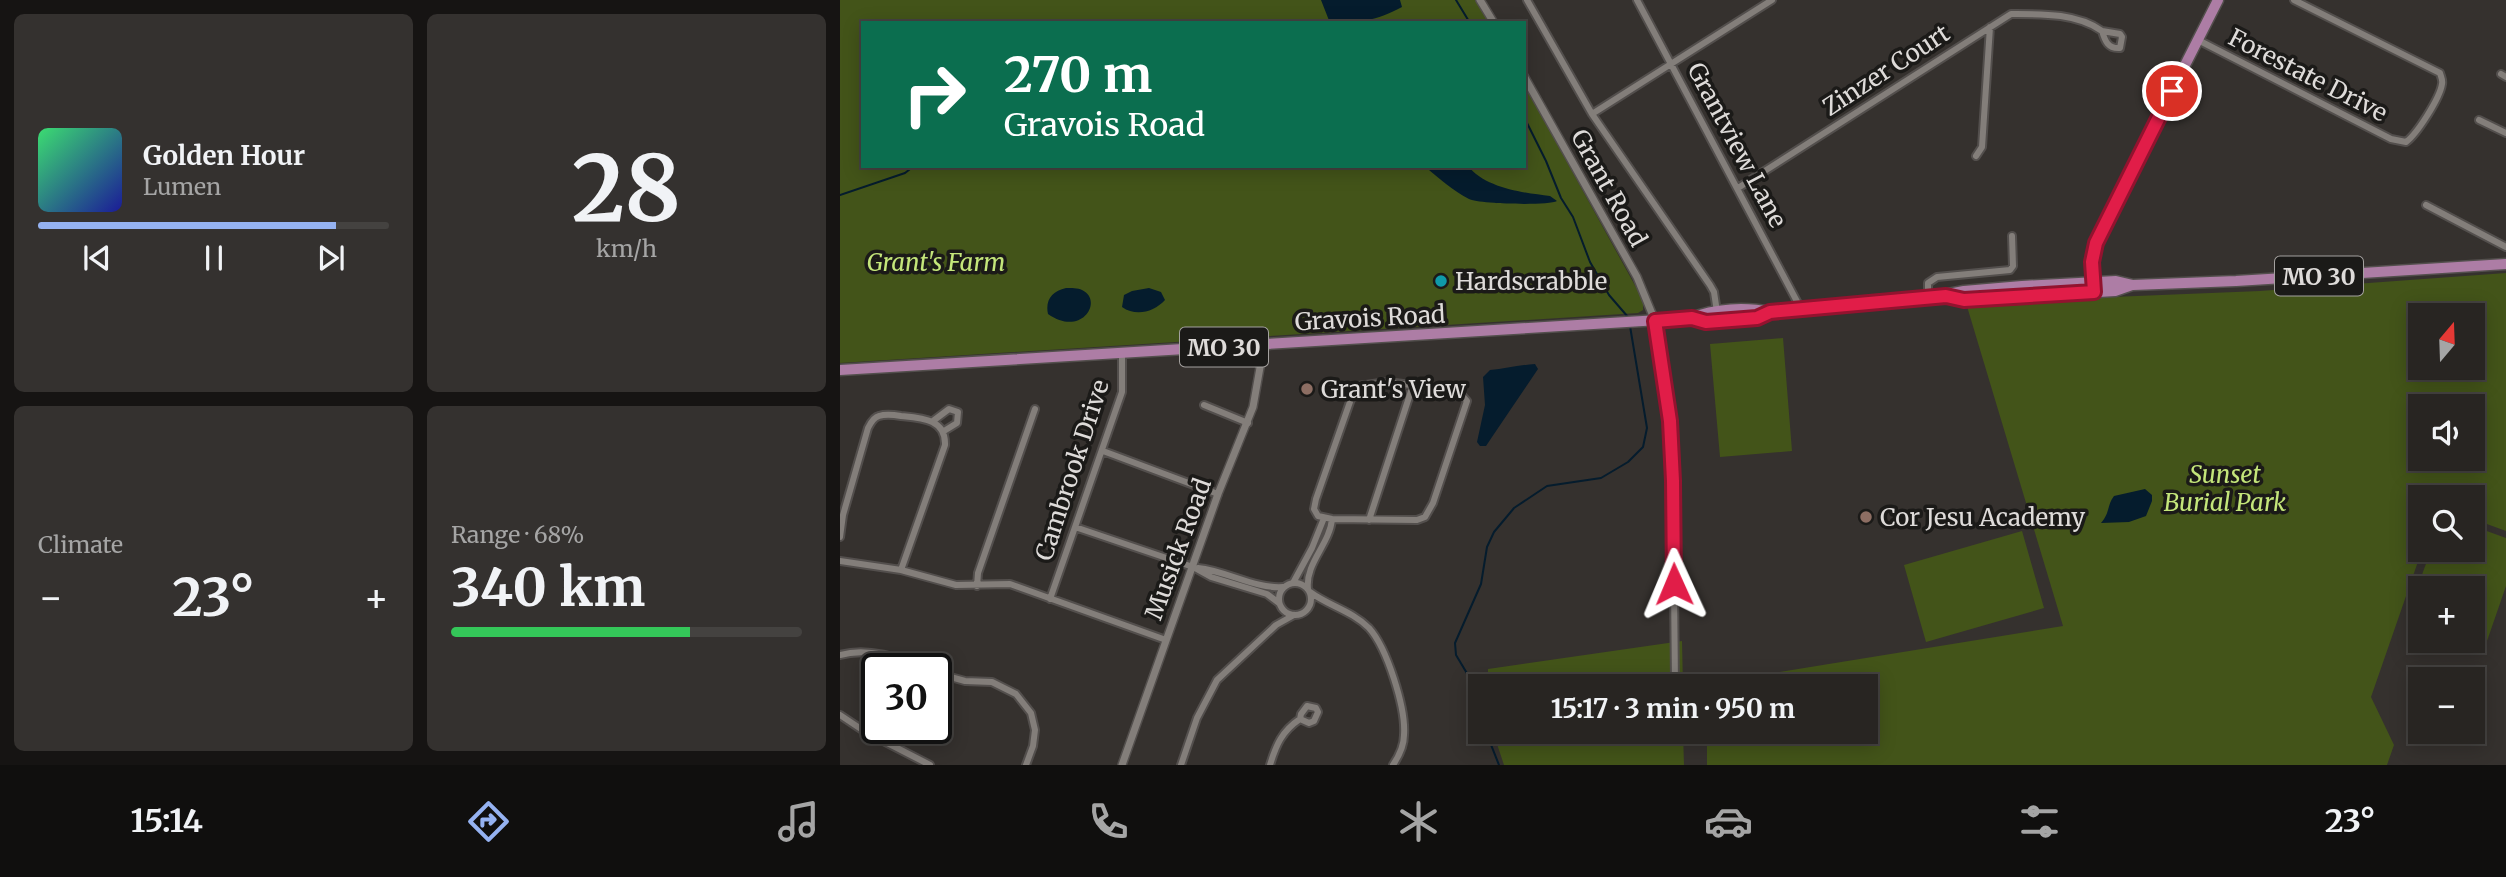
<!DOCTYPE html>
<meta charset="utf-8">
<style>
body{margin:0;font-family:Merriweather,serif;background:#34312f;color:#f1f3f6;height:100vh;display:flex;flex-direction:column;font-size:26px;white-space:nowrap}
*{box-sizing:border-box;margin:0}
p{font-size:23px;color:#a5a5a5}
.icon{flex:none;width:38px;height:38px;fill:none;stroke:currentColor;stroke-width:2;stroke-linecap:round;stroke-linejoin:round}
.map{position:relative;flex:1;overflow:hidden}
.details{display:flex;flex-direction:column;gap:14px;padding:14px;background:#161413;width:840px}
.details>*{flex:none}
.hud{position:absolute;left:21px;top:21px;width:665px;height:147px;border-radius:0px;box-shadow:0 4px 18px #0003,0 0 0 2px #444240;background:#0b6e4f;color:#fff;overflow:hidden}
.needle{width:46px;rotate:19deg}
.buttons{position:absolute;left:1568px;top:303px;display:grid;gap:14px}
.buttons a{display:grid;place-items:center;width:77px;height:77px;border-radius:0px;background:#282522;box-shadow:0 4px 18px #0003,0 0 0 2px #444240;font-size:35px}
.speed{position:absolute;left:21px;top:653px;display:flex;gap:14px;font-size:35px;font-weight:700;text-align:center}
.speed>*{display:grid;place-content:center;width:91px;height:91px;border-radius:50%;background:#282522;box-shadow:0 4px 18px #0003,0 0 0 2px #444240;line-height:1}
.speed .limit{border:4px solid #111;border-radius:10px;background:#fff;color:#111}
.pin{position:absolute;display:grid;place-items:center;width:60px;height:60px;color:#fff;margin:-30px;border:4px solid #fff;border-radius:50%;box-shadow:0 2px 7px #0007}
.me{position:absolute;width:77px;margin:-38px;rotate:359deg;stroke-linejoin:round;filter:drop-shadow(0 0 5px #0008)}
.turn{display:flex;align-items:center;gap:24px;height:147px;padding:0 28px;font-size:32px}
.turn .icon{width:91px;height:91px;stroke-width:2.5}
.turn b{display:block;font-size:49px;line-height:60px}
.big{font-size:52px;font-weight:700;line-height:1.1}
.details .card{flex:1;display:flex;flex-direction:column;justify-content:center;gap:10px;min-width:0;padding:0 24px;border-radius:10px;background:#34312f}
.details .dial{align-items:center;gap:0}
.dial b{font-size:91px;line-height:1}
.song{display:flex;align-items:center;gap:21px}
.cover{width:84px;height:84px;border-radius:10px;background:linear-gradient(135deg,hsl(140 70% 55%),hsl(240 70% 35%))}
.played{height:7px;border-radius:4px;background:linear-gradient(90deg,#95b2f1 85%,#444240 85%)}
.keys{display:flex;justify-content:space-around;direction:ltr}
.heat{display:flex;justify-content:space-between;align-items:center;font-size:38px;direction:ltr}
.charge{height:10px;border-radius:5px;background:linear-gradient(90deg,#34c759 68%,#444240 0)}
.details .tiles{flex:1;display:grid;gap:14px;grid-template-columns:repeat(2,1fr)}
.trip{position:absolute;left:628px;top:674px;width:410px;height:70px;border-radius:0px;background:#282522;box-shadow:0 4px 18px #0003,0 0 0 2px #444240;font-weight:700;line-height:70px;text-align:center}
.dock{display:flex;height:112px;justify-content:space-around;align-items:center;background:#100f0e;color:#a5a5a5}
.dock .icon{width:49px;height:49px}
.dock .current{color:#95b2f1}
.dock b{font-size:32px;color:#f1f3f6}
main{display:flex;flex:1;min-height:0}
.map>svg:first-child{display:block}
</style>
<main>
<section class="details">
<div class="tiles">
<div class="card">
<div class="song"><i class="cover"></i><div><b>Golden Hour</b><p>Lumen</p></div></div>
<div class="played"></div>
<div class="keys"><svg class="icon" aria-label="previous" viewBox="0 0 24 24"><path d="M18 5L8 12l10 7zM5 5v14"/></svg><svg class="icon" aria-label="pause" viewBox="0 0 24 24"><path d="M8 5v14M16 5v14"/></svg><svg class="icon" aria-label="next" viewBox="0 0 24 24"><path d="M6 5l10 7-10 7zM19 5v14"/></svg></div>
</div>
<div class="card dial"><b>28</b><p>km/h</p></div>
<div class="card"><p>Climate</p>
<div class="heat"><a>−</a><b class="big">23°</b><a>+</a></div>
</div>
<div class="card"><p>Range · 68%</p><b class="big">340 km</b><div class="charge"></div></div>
</div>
</section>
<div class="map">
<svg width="1666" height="765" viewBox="0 0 1666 765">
<rect width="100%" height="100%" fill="#35312e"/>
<path fill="#435419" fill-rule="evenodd" d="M 0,0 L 636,0 L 649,23 L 23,23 L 23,166 L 684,166 L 684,84 L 803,300 L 803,310 L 798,313 L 0,363 Z
M 1666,273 L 1666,531 L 1633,519 L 1633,497 L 1580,497 L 1580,550 L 1582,550 L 1531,697 L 1554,745 L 1547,765 L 867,765 L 867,732 L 1026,732 L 1026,686 L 866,686 L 866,684 L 1223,626 L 1126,303 L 1420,291 ZM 1580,315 L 1633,315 L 1633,368 L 1580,368 ZM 1580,406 L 1633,406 L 1633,458 L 1580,458 Z
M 943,338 L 952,451 L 880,457 L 870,344 Z
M 1633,526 L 1666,538 L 1666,586 L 1647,641 L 1633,636 L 1633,588 L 1580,588 L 1580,617 L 1568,613 L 1591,550 L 1633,550 Z
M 1182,531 L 1204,608 L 1086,642 L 1064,565 Z
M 842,641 L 843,686 L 648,686 L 648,669 Z
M 653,732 L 843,732 L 844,765 L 664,765 Z"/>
<path fill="#051c2d" d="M 481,0 L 560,0 L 562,7 C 535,21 520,23 490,23 Z
M 584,166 L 628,166 C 645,188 684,193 710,196 L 717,201 C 708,206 638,204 629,199 C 613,191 598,177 584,166 Z
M 226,288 C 231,288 238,288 242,290 C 264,300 242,338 208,314 C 205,300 212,291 226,288 Z
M 309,288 L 321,292 L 325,300 C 314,312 296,317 282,307 L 284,295 L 292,291 Z
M 695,364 L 698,369 L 652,437 L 646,446 L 640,446 L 637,442 L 645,405 L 643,377 L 650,370 C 665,369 679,365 695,364 Z
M 1305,489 L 1312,495 L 1312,501 L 1306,516 L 1289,522 L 1261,523 C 1270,513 1267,505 1274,496 Z"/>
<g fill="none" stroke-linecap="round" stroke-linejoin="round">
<path stroke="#051c2d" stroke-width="2" d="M 616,0 L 630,23
M 684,117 L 706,161 L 721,198 L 733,217 L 750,262 L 769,295 L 788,317
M 0,195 L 65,173 L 74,166
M 640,715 L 631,680 L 616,655 L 615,643 L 641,584 L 647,547 L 654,532 L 674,508 L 707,486 L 761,478 L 788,462 L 803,447 L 807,428 L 790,326
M 646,732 L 659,765"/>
<g stroke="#534f4d" stroke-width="10">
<path id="minor" d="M 687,0 L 752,114 L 870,285 L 874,292 L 877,312
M 797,0 L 961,309
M 1358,40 L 1551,139 L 1566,142 C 1577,134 1600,98 1602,84 C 1603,80 1601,77 1600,73 L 1454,0
M 1661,74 L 1666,77
M 752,114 L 932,0
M 1639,120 L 1666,133
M 1136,156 L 1142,147 L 1150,27
M 898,188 L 1171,14 C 1201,14 1237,13 1262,31 C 1265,41 1268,49 1280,48 L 1282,37 L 1280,34 L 1262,31
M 1586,205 L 1666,247
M 1088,298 L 1088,283 L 1097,277 L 1170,270 L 1173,266 L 1172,236
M 815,321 L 830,421 L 833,481 L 835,686
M 547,382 L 618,391 L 627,401 L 593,503 L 585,517 L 577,520 L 492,519 L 478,516 L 474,509 L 476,499 L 511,399 L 519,386 Z
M 364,405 L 408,423
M 93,421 L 109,409 L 118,412 L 117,423 L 104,431
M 263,451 L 378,494
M 529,520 L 573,385
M 235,527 L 353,567 L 371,577 L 427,594 L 439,603
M 0,537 L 3,515 L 28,428 C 30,424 34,417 39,416 C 45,414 55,415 61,416 C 82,418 106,419 105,445 L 61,570
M 0,561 L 61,570 L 116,585 L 170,584 L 326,640
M 358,568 C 387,571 415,589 443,587
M439 599a16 16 0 1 1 32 0a16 16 0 1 1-32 0Z
M 453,583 L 472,548 L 484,518
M 137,586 L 138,573 L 195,409
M 468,589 C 465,563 490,544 492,519
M 470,592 C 489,606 512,611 529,628 C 547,648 566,708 564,735 C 564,745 559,756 553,765
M 210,599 L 282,392 L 282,352
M 0,655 C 28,647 59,658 85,668
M 96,673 L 125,681 L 152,682 L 176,694 L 191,713 L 195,730 L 193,746 L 186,765
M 0,715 L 24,731 L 90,765
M 341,765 L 357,718 L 377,680 L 436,625 L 454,615
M 430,765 C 436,745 442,731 460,719 L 461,714 L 467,706 L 476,708 L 478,712 L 474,721 L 469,723 L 460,719"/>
</g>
<g stroke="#534f4d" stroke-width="10">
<path id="tertiary" d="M 640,0 L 654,23
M 684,76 L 797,277 L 815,321
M 282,765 L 378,494 L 413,407 L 424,345"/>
</g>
<g stroke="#534f4d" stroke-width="13">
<path id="primary" d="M 1254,292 L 1253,256 L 1261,231 L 1378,0
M 1110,297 L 1124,300 L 1275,291 L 1292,285
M 852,318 C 874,308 907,307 930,312 L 1088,298 L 1124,291 L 1182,286 L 1276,281 L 1293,285 L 1396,281 L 1666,264
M 0,370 L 852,318 C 876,324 908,322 930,312"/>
</g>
<use href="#minor" stroke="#837e7a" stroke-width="6"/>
<use href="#tertiary" stroke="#837e7a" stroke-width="7"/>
<use href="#primary" stroke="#ad7da5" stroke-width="10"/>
</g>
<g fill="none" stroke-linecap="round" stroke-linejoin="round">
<g stroke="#92132f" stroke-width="18">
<path id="route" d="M 834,584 L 833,481 L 830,421 L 815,321 L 852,318 L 866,322 L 917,318 L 930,312 L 1106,296 L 1124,300 L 1254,292 L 1252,262 L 1256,243 L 1332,91"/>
</g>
<use href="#route" stroke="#e11d48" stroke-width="12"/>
</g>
<circle fill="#0f9aa8" stroke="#1b1a18" stroke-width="2.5" cx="601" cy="281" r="7"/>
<g fill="#8d6e63" stroke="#1b1a18" stroke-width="2.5">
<circle cx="467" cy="389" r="7"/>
<circle cx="1026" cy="517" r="7"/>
</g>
<g text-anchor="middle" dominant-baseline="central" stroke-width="7" stroke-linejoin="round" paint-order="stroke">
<g fill="#1b1a18" stroke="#a4a19f" stroke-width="2">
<rect x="1435" y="256.5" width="88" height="39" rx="5"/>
<rect x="340" y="327.5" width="88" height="39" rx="5"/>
</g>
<g font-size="23" font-weight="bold" fill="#dedbd9">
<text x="1479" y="276">MO 30</text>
<text x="384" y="347">MO 30</text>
</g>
<g font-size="24" fill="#dedbd9" stroke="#1b1a18">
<text transform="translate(1046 70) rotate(-33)">Zinzer Court</text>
<text transform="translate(1468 75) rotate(27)">Forestate Drive</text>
<text transform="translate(897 145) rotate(62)">Grantview Lane</text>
<text transform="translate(769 188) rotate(61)">Grant Road</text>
<text transform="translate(530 318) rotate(-3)">Gravois Road</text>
<text transform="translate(232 470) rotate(-72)">Cambrook Drive</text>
<text transform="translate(338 549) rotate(-70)">Musick Road</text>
</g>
<g font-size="24" font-style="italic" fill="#c4e67a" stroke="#1b1a18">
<text x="96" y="262">Grant's Farm</text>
<text x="1385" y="474">Sunset<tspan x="1385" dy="28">Burial Park</tspan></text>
</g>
<g font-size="24" fill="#dedbd9" stroke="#1b1a18" text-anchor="start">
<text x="615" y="281">Hardscrabble</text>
<text x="481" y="389">Grant's View</text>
<text x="1040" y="517">Cor Jesu Academy</text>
</g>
</g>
</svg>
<div class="buttons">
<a><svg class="needle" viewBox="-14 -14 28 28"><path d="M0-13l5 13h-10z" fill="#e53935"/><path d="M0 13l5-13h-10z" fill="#a5a5a5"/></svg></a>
<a><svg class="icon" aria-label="sound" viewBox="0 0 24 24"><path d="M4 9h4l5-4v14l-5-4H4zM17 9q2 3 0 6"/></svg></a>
<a><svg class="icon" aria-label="search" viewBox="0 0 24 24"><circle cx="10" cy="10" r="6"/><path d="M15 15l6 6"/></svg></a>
<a>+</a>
<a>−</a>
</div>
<div class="speed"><div class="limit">30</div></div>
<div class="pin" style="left:1332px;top:91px;background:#d93025"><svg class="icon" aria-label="arrive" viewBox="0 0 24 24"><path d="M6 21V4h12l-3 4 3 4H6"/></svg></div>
<svg class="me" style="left:834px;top:584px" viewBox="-20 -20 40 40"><path d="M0-17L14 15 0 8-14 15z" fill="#e11d48" stroke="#fff" stroke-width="4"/></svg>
<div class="trip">15:17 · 3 min · 950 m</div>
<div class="hud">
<div class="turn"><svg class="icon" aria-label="right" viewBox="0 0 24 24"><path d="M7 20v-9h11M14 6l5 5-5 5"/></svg><div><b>270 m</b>Gravois Road</div></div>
</div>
</div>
</main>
<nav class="dock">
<b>15:14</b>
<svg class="icon current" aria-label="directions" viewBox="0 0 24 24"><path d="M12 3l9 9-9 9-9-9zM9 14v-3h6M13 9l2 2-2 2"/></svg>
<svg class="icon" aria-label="music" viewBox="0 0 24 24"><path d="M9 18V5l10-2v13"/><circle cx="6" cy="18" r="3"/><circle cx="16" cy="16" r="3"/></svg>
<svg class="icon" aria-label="phone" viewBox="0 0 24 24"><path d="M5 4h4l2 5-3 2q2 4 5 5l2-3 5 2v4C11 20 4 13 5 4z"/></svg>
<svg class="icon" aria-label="climate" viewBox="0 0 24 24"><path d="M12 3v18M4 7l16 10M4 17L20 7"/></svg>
<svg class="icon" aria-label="car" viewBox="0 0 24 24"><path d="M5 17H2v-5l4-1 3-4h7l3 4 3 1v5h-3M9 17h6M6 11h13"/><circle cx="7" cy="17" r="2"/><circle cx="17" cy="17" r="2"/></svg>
<svg class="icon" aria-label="filters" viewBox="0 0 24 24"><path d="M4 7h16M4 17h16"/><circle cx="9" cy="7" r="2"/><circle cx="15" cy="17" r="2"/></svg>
<b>23°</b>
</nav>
